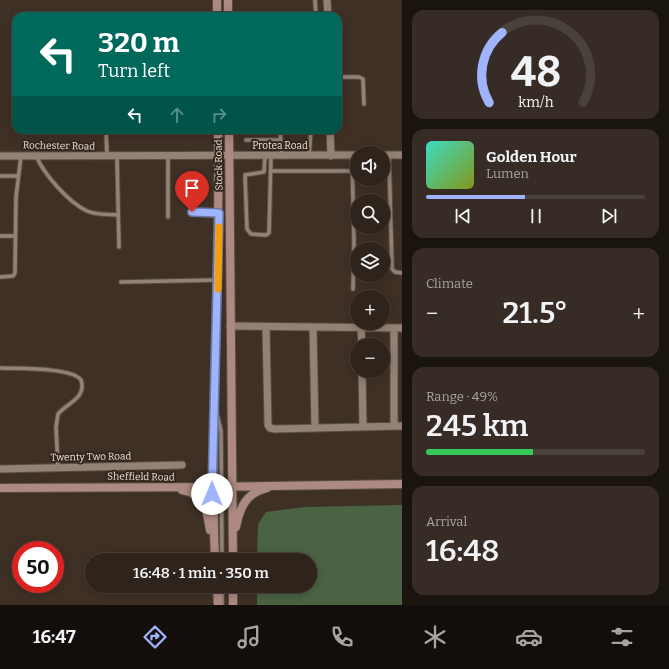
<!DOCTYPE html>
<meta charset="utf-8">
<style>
body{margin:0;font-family:Bitter,serif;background:#372c25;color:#f1f3f6;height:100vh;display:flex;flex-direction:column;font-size:15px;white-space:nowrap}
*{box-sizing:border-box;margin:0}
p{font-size:13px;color:#a7a4a3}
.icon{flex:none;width:22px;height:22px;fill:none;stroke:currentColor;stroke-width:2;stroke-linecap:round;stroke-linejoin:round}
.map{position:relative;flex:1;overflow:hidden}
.panel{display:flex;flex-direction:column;gap:10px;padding:10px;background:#1a140f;width:267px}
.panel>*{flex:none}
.top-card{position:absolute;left:12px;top:12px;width:330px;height:122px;border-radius:12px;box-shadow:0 2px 10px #0003,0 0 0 1px #4a413b;background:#00695c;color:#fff;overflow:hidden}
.controls{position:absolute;left:350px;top:146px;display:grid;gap:8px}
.controls a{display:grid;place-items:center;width:40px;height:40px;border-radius:50%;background:#2f241c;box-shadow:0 2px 10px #0003,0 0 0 1px #4a413b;font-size:20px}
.speed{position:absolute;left:12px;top:541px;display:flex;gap:8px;font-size:20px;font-weight:700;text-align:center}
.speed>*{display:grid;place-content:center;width:52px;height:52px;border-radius:50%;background:#2f241c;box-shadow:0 2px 10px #0003,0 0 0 1px #4a413b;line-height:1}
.speed .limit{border:6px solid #d22;background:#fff;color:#111}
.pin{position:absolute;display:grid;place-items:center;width:34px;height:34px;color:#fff;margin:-41px -17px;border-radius:50% 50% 50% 0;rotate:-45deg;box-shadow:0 0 4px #0007}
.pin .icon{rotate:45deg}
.me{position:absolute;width:44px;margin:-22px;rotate:0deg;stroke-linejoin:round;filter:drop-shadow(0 0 3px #0008)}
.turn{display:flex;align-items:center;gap:14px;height:84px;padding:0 20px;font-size:18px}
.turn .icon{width:52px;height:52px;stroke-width:2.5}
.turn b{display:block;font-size:28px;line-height:34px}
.lanes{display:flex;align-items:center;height:38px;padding:0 20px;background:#0003;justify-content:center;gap:20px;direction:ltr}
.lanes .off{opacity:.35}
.big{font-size:30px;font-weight:600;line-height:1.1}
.panel .card{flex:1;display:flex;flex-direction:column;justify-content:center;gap:6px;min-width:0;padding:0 14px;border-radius:12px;background:#372c25}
.panel .dial{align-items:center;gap:0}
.dial svg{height:104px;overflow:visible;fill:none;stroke:#4a413b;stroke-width:7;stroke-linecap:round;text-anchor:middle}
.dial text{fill:#f1f3f6;stroke:none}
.song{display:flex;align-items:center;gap:12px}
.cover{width:48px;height:48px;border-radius:6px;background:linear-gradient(135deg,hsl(170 70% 55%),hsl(70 70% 35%))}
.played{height:4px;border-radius:2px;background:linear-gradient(90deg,#a0b3fd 45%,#4a413b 45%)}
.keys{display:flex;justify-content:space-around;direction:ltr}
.heat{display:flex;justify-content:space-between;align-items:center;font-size:22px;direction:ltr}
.charge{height:6px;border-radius:3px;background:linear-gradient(90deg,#34c759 49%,#4a413b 0)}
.trip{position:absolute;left:85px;top:553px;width:232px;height:40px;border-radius:20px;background:#2f241c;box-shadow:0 2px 10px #0003,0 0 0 1px #4a413b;font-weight:600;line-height:40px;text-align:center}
.tabs{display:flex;height:64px;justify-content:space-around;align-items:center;background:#130e0b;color:#a7a4a3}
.tabs .icon{width:28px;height:28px}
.tabs .active{color:#a0b3fd}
.tabs b{font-size:18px;color:#f1f3f6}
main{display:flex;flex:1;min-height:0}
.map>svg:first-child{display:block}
</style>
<main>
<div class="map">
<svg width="402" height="605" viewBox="0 0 402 605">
<rect width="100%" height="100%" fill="#3f3025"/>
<path fill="#496343" d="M 402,505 L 402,605 L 257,605 L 257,586 L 310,586 L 310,560 L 257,560 L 258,524 L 266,512 L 305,507 Z"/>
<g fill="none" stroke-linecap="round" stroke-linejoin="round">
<g stroke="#584d43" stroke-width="5.5">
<path id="lane" d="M 315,0 L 316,16
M 338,77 L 359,77 L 363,79 L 364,104
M 106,130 L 107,155
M 280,130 L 282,155
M 106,132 L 166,131
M 246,140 L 281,140
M 168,155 L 168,217
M 309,155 L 311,130
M 352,155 L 354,242 L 353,289
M 389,155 L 392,269 L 395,272 L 402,273
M 36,156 C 44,174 68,202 87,211 C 96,215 108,214 118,215
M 265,156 L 264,172 L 245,175 L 247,229 L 251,234 L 266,235 L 269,233 L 271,156
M 117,157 L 119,247
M 271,171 L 353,171
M 0,176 L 18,176
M 192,187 L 193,213 L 218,213
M 0,236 L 15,236
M 0,277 L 13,276 L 15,273 L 16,197 L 21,156
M 121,282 L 217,280
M 0,368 C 17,369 72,367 81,380 C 87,398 67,403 58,414 L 56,427 L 58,468
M 216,410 L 221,431 L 222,560
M 222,586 L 222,605"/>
</g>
<g stroke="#584d43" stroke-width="9">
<path id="street" d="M 327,0 L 328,16
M 330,130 L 331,156
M 383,155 L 402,155
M 0,156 L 357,155
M 230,326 L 402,328
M 266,327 L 268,425 L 270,428 L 275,429 L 402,426
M 313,328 L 315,427
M 361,329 L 362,345
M 362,371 L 363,426
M 394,426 L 394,328
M 0,469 L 182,465"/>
</g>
<g stroke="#584d43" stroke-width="10">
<path id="secondary" d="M 228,0 L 228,16
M 217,16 L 217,0
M 229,130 L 233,560
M 0,488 L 212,487 L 402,484
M 182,490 C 207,495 206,509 210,530
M 236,527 C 240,507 246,493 267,488
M 215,560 C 209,417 221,273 218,130
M 217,586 L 218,605
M 233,586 L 233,605"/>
</g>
<use href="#lane" stroke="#928174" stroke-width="3.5"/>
<use href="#street" stroke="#928174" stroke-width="7"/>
<use href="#secondary" stroke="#ac8981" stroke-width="8"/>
</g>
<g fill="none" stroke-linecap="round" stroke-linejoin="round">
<g stroke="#6874a4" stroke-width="10">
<path id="route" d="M 192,212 L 219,213 L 212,494"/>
</g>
<use href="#route" stroke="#a0b3fd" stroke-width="7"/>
<path stroke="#f59e0b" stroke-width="7" d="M 218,289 L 219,227"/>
</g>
<g text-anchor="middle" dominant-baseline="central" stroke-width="4" stroke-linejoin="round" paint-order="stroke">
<g font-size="10" fill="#ebe2db" stroke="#34261b">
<text transform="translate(59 146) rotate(1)">Rochester Road</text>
<text x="280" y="146">Protea Road</text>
<text transform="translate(219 165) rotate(-91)">Stock Road</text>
<text transform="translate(91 457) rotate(-1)">Twenty Two Road</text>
<text transform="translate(141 477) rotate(1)">Sheffield Road</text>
</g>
</g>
</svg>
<div class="controls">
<a><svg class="icon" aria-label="sound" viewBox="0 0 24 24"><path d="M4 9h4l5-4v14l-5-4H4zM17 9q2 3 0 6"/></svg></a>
<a><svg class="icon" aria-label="search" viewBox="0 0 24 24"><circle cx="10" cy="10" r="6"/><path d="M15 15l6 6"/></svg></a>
<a><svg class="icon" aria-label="layers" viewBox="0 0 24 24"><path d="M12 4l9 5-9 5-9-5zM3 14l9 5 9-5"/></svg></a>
<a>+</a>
<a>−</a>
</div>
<div class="speed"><div class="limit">50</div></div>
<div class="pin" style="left:192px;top:212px;background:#d93025"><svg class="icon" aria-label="arrive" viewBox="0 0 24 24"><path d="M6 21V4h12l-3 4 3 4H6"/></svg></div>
<svg class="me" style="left:212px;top:494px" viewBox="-20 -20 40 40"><circle r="19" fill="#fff"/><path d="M0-13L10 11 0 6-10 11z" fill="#a0b3fd"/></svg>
<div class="trip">16:48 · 1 min · 350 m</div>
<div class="top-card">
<div class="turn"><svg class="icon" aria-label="left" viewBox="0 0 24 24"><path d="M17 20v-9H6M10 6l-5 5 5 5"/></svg><div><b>320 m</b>Turn left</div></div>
<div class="lanes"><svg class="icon" aria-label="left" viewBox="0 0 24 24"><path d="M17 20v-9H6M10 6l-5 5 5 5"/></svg><svg class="icon off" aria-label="ahead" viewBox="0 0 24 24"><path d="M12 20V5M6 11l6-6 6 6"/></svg><svg class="icon off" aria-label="right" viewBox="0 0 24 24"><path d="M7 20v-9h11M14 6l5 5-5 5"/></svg></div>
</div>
</div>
<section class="panel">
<div class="card dial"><svg viewBox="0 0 100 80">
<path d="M14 69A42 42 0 1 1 86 69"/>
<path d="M14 69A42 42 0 0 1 24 15" stroke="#a0b3fd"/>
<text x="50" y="56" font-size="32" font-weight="700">48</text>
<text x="50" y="72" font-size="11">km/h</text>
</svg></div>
<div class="card">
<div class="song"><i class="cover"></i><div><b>Golden Hour</b><p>Lumen</p></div></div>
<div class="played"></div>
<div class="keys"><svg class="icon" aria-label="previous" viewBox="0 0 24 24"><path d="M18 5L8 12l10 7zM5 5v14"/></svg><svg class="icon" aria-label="pause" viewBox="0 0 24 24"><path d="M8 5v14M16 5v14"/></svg><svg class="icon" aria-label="next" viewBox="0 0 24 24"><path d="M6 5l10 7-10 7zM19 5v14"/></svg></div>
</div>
<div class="card"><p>Climate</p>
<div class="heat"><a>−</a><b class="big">21.5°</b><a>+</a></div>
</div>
<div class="card"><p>Range · 49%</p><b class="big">245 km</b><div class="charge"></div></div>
<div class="card"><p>Arrival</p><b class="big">16:48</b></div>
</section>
</main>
<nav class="tabs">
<b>16:47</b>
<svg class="icon active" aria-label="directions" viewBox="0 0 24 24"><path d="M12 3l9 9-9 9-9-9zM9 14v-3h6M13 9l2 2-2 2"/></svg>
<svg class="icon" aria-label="music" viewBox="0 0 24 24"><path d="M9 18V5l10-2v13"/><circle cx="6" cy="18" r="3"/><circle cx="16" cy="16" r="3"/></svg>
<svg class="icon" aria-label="phone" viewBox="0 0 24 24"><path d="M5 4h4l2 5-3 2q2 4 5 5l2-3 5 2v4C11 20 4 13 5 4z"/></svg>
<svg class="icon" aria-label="climate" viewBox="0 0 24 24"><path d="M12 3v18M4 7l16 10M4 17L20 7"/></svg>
<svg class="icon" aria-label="car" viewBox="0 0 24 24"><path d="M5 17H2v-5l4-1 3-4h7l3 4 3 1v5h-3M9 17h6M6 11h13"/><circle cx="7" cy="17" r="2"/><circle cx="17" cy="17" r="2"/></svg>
<svg class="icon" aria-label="filters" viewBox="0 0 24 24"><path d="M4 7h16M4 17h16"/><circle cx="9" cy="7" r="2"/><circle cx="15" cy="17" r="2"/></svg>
</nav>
